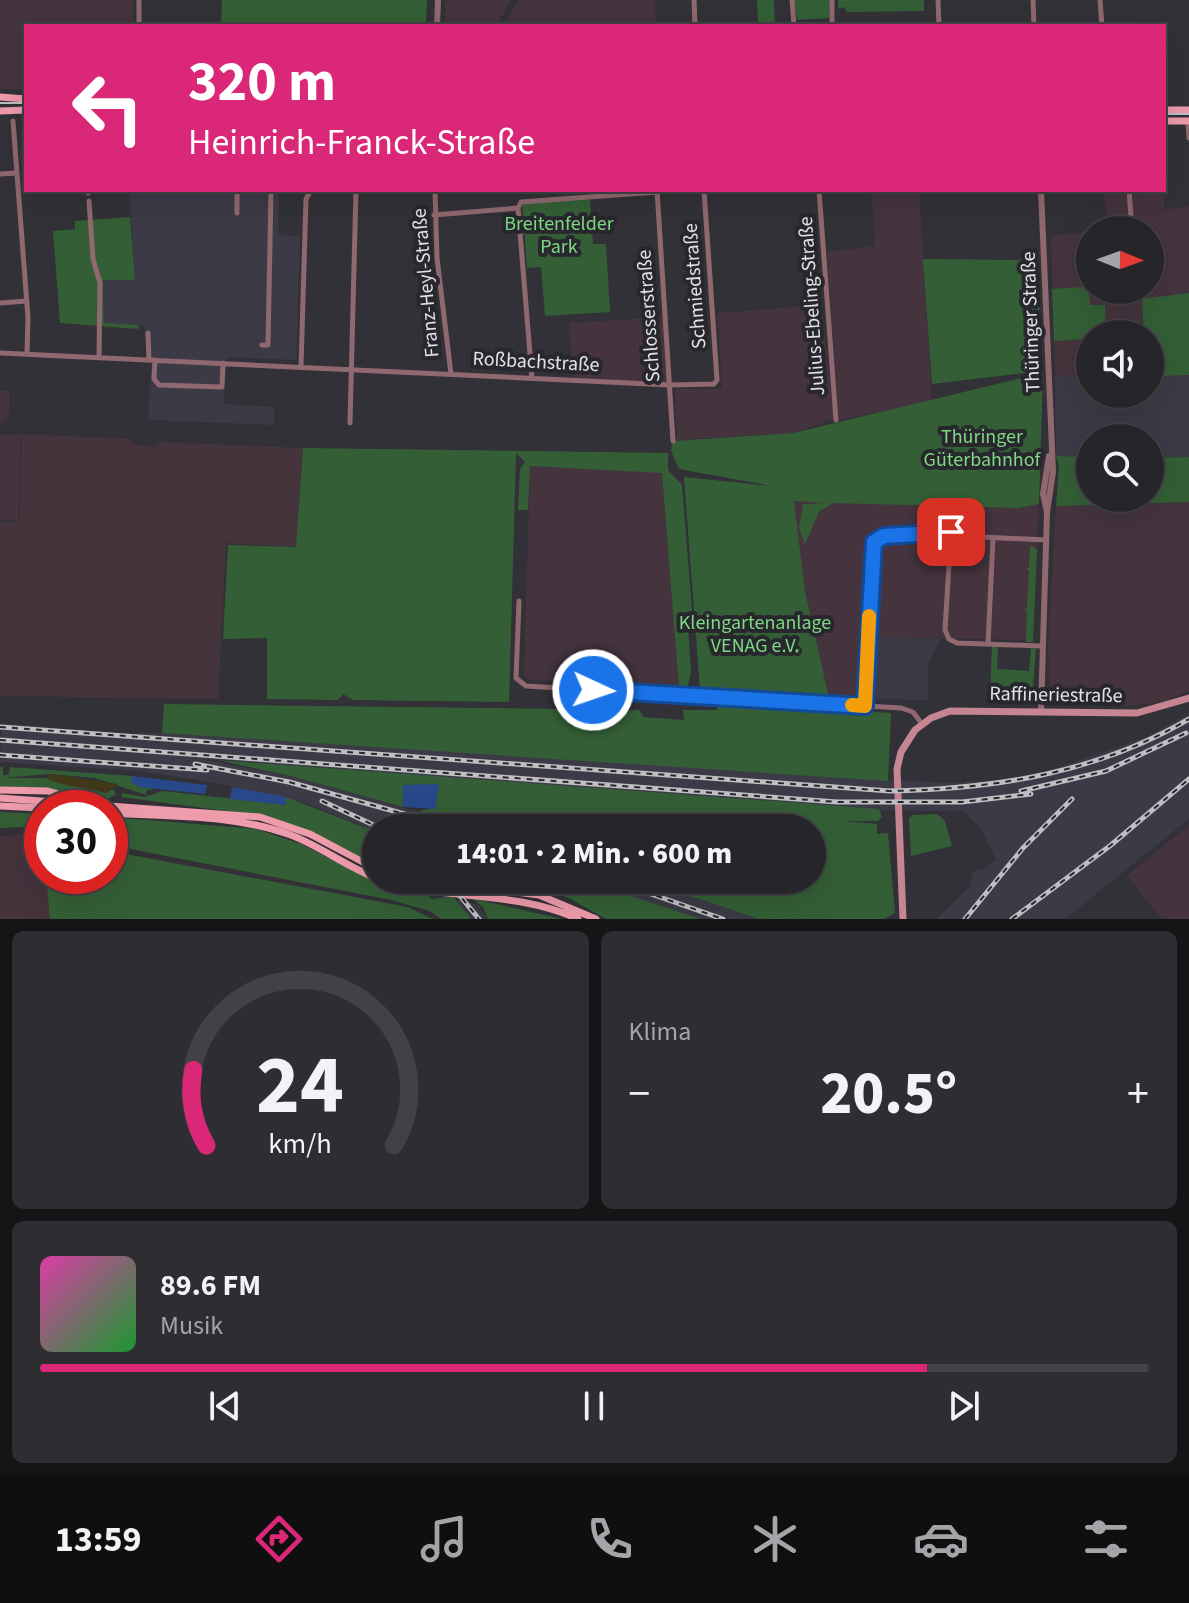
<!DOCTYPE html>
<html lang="de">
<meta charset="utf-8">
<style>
body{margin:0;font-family:"Source Sans 3",sans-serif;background:#2e2d31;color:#f1f3f6;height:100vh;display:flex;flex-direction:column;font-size:30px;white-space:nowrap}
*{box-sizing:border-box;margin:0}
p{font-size:26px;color:#a4a5a8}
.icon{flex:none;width:44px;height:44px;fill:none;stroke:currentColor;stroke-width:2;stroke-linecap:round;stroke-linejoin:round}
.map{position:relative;height:919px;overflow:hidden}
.side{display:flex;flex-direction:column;gap:12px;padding:12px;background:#151417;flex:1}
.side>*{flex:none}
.hud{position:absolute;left:24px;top:24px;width:1142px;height:168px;border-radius:0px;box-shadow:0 8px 32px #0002,0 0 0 2px #424246;background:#db2777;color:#fff;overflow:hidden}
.needle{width:52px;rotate:91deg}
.buttons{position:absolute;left:1076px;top:216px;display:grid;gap:16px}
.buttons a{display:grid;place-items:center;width:88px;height:88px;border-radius:50%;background:#262529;box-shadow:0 8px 32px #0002,0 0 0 2px #424246;font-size:40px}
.speed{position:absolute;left:24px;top:790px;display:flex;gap:16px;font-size:40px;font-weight:700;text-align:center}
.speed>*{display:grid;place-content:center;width:104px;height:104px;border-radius:50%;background:#262529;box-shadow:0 8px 32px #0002,0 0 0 2px #424246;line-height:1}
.speed .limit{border:12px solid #d22;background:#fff;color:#111}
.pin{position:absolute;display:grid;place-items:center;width:68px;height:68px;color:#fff;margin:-34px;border-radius:16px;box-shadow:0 4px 12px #0006}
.me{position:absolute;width:88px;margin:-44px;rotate:93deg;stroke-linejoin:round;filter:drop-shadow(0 0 6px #0008)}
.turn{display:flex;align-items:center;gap:28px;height:168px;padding:0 32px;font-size:36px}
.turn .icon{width:104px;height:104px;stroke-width:2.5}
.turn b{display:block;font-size:56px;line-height:68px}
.big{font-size:60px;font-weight:800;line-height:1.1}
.side .card{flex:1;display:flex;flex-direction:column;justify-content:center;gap:12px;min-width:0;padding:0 28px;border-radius:12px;background:#2e2d31}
.side .dial{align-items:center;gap:0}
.dial svg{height:208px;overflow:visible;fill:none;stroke:#424246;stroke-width:7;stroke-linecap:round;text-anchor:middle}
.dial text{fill:#f1f3f6;stroke:none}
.song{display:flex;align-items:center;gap:24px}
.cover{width:96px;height:96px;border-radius:12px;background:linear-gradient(135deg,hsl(320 70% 55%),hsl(130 70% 35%))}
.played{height:8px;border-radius:4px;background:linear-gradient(90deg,#db2777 80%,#424246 80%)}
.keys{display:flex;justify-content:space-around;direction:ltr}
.heat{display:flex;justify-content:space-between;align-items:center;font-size:44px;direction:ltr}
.side .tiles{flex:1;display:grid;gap:12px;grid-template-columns:1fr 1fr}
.card:last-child{grid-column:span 2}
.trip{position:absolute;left:362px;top:814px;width:464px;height:80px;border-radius:40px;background:#262529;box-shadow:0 8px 32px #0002,0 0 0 2px #424246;font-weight:800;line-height:80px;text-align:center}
.dock{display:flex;height:128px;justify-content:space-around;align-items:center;background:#0f0f10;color:#a4a5a8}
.dock .icon{width:56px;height:56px}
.dock .current{color:#db2777}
.dock b{font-size:36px;color:#f1f3f6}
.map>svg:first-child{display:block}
</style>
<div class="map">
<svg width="1189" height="919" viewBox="0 0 1189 919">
<rect width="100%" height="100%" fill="#323137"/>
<path fill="#45343e" d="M 0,0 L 134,0 L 133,26 L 26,26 L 26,90 L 0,89 Z
M 445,0 L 511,0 L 496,26 L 445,26 Z
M 519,0 L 655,0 L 656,26 L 503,26 Z
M 871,190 L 919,190 L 932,402 L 839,420 L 827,252 L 875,246 Z
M 1104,190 L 1164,192 L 1164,210 L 1189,206 L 1189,376 L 1156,376 L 1155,371 L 1150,372 L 1150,334 L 1090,334 L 1090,339 L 1054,341 L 1051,236 L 1090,232 L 1090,290 L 1150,290 L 1150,230 L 1107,230 Z
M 821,305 L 834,419 L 793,433 L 677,440 L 675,389 L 722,389 L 718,313 Z
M 666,317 L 670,385 L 573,380 L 569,323 Z
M 0,391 L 9,391 L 9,414 L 3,423 L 0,423 Z
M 21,434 L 18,521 L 0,520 L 0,435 Z
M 530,466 L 662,472 L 679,688 L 529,680 L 524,675 Z
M 794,501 L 1019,508 L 1039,504 L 1032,640 L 861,637 L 858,690 L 850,699 L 829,698 L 805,591 Z
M 1189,502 L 1189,690 L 1163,702 L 1124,706 L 1050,698 L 1048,646 L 1056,506 Z
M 1189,825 L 1189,919 L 1162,919 L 1127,876 Z"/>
<path fill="#46343d" d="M 1090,339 L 1090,376 L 1055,376 L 1054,341 Z
M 22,434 L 130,439 L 134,445 L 155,447 L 160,442 L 303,448 L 296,547 L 226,543 L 218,699 L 0,696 L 0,522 L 19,522 Z
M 42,833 L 42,876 L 46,876 L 50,919 L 0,919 L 0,836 Z"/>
<path fill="#3b3a46" d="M 129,190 L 279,190 L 278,235 L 300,236 L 296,360 L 227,357 L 224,404 L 274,407 L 274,425 L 148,420 L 152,356 L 147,355 L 144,325 L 104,324 L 103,280 L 135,280 Z
M 1155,372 L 1156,376 L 1189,376 L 1189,457 L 1150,458 L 1150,438 L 1090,438 L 1090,457 L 1056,456 L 1055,376 L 1090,376 L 1090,394 L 1150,394 L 1150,373 Z
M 875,637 L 941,639 L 928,665 L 928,700 L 878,699 L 873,691 Z
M 1189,714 L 1189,819 L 1065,919 L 936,919 L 969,887 L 973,871 L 984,869 L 996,860 L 980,827 L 963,811 L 855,810 L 197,758 L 295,777 L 476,828 L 416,828 L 377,817 L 391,828 L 376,828 L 376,832 L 304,802 L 210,782 L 139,771 L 0,762 L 2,723 L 123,734 L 162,733 L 945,783 L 1004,780 L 1052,770 L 1149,736 Z
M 583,880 L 642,880 L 759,919 L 701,919 Z
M 459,899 L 479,905 L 488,919 L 471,919 L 455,906 Z"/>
<path fill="#345f36" d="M 222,0 L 427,0 L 426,26 L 221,26 Z
M 757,0 L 774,0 L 775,26 L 758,26 Z
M 794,0 L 830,0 L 829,18 L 797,20 Z
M 838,0 L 924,0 L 924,11 L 847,12 L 844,7 L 838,9 Z
M 590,199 L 593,244 L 606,244 L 610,312 L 545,316 L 541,267 L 527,268 L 522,203 Z
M 130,217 L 135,280 L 103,280 L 104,323 L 139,325 L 138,329 L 60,323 L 53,231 L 75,229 L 75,221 Z
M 1037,257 L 1042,371 L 932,384 L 923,259 L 1018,260 Z
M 1084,287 L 1089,291 L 1090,305 L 1105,305 L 1106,334 L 1090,334 L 1090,339 L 1054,341 L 1052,289 Z
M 1189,293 L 1189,375 L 1156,376 L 1155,371 L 1150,372 L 1150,334 L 1144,334 L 1142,299 Z
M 1043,373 L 1039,504 L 1019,508 L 833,503 L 819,512 L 805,544 L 799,528 L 803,504 L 828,503 L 794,501 L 805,591 L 829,698 L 700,690 L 684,477 L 772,486 L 679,469 L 671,451 L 673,441 L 793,433 Z
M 303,448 L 668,453 L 668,470 L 682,485 L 693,623 L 688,627 L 691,672 L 688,685 L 679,688 L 662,473 L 530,466 L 528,510 L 518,510 L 520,469 L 525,462 L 516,453 L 509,702 L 353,700 L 343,694 L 338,700 L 267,699 L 267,638 L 223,639 L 228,545 L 296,547 Z
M 1056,456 L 1090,457 L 1090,498 L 1150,498 L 1150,458 L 1189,457 L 1189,502 L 1056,506 L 1059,467 Z
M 1030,545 L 1037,549 L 1033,642 L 1026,642 L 1027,611 L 1024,610 L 1027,608 L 1029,571 L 1026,568 L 1029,568 Z
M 992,646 L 998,647 L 997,669 L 1029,671 L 1031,648 L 1036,649 L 1032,699 L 1009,701 L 990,696 Z
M 164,704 L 639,710 L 644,717 L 684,720 L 683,710 L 717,710 L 717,704 L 891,713 L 888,781 L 162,733 Z
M 217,760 L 879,809 L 882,817 L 878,821 L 844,821 L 877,824 L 877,834 L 888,833 L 895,913 L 884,919 L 759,919 L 642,880 L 812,880 L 812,828 L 476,828 L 419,811 L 435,808 L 404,785 L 403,807 L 295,777 Z
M 0,767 L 3,767 L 3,775 L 9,775 L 10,767 L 132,776 L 139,787 L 156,788 L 147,790 L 146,795 L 95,778 L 50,774 L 2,778 L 46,778 L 106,793 L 113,789 L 116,794 L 109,798 L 41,788 L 0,787 Z
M 163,791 L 286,805 L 286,797 L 376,832 L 376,866 L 301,828 L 264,816 L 121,797 L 122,793 L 144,797 Z
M 0,812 L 42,814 L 42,826 L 0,828 Z
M 937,814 L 945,821 L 952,846 L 911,856 L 909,818 L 913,815 Z
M 110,817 L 256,829 L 301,844 L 382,885 L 427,894 L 432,899 L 453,896 L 471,919 L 441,919 L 430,911 L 391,900 L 110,845 Z
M 110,851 L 408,907 L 433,919 L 50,919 L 46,876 L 70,876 L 69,899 L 73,876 L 110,876 Z
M 461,880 L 583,880 L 701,919 L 606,919 L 567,897 L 546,891 Z
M 471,898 L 562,919 L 488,919 L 483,907 Z"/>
<path fill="#423919" d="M 50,774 L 118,784 L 106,793 C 90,788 56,785 46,778 Z"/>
<path fill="#27488b" d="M 132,776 L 207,785 L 205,794 L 139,787 L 131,782 Z
M 439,784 L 435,809 L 403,807 L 403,785 Z
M 232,787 L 286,797 L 286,805 L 230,799 Z"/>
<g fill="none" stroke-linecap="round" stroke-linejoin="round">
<path stroke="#90686f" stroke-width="5" d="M 694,0 L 695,26
M 792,0 L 794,26
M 832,0 L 832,26
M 938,0 L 939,26
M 1033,0 L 1034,26
M 1100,0 L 1102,26
M 139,26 L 139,0
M 13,121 L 28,318 L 27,354
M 1188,121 L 1189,138
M 0,174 L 17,173
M 88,190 L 88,193
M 435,190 L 437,258 L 451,374
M 657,190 L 673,441
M 819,190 L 836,420
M 1129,190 L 1132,230
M 89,201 L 93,259 L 100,283 L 99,357
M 518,208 L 532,378
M 237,213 L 237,190
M 434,215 L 518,208 L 521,202 L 657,192
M 0,303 L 27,301
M 148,333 L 149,360
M 262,345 L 268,345 L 271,190
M 0,353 L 670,385 L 714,384 L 717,380 L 704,190
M 155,360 L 154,379 L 159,385 L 222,387 L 223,363
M 301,367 L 306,199 L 311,190
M 350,423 L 356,190
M 951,532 L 945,630 L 949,639 L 957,643 L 1042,646
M 519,601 L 516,678 L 526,686 L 901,708 L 913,712 L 922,724
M 988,644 L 993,538
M 865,706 L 872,547 L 877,539 L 912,537 L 934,531 L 961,536 L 1046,540"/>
<path stroke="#90686f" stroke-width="6" d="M 437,26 L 438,0
M 1041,190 L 1053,472 L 1047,512
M 1041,711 L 1047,512 L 1043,494 L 1049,456"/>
<path stroke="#c58591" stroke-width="7" d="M 903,919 L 897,769 L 901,752 L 915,730 L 931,718 L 950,711 L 1137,713 L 1189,698"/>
<path stroke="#ee9bab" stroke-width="7" d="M 0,97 L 26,99
M 1164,110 L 1189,110
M 0,111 L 26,110
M 1164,121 L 1189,121
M 0,790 L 48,791 L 80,800
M 0,798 L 260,817 L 310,834 L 376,869
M 0,806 L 42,808
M 110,813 C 168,817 232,814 288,834 C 319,845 345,866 376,878
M 380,880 C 445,901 515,890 578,919
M 421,880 L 539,895 L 596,919"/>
<path stroke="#bfbfc3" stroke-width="2" d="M 0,103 L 26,103
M 1164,114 L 1189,114"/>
<g stroke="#bfbfc3" stroke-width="5">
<path id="rail" d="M 0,727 L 890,791 C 995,789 1097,773 1189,719
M 0,740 L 837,802 L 962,802 L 1031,794
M 0,755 L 207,770
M 195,764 L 289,782 L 455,828
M 1021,791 L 1106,771 L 1186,733
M 322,801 L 380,828
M 447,880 L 479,919
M 611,880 L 723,919
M 965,919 L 1023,848 L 1072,799
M 1012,919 L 1111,845 L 1189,779"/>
</g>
<use href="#rail" stroke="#28272d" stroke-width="2" stroke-dasharray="6" stroke-linecap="butt"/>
</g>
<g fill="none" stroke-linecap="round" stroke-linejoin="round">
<g stroke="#114b97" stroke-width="20">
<path id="route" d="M 593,690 L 865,706 L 874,542 L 884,536 L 951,532"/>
</g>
<use href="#route" stroke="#1a73e8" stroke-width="14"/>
<path stroke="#f59e0b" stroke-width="14" d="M 852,705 L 865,706 L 869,616"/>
</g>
<g text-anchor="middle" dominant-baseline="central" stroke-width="8" stroke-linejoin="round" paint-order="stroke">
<g font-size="20" fill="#7ed982" stroke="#28272d">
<text x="559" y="224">Breitenfelder<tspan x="559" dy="23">Park</tspan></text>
<text x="982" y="437">Thüringer<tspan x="982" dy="23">Güterbahnhof</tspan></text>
<text x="755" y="623">Kleingartenanlage<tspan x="755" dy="23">VENAG e.V.</tspan></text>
</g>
<g font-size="20" fill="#e2e2e6" stroke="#28272d">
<text transform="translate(426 283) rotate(-95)">Franz-Heyl-Straße</text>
<text transform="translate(695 286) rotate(-94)">Schmiedstraße</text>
<text transform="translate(812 306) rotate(-94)">Julius-Ebeling-Straße</text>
<text transform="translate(649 316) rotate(-94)">Schlosserstraße</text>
<text transform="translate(1031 322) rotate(-92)">Thüringer Straße</text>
<text transform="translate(536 362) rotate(3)">Roßbachstraße</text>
<text transform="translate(1056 695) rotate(1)">Raffineriestraße</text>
</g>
</g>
</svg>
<div class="buttons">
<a><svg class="needle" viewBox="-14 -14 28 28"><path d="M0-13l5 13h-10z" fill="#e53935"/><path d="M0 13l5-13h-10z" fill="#a4a5a8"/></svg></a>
<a><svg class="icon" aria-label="sound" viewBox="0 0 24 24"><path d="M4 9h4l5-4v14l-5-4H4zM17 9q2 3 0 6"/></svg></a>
<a><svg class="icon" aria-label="search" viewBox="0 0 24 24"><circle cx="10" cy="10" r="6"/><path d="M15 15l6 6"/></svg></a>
</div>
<div class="speed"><div class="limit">30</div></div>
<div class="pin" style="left:951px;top:532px;background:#d93025"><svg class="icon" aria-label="arrive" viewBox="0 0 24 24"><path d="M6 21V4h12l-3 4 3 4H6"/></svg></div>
<svg class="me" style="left:593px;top:690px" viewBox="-20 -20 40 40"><circle r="17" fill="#1a73e8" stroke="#fff" stroke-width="3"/><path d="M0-11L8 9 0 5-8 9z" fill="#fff"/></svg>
<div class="trip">14:01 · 2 Min. · 600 m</div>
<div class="hud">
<div class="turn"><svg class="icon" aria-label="left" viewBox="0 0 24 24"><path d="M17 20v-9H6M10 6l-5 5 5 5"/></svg><div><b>320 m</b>Heinrich-Franck-Straße</div></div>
</div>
</div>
<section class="side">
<div class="tiles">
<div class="card dial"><svg viewBox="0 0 100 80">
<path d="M14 69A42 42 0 1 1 86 69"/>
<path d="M14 69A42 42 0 0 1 9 40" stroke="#db2777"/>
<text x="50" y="56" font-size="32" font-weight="700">24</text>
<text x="50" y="72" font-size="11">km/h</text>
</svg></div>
<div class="card"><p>Klima</p>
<div class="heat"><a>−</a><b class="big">20.5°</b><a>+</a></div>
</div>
<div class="card">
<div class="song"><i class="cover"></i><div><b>89.6 FM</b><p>Musik</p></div></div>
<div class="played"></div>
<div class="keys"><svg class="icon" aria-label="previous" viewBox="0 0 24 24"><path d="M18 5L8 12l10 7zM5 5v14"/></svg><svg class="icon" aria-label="pause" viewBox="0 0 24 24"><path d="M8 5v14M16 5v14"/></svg><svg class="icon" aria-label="next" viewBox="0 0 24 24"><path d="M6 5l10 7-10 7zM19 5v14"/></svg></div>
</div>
</div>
</section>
<nav class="dock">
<b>13:59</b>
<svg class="icon current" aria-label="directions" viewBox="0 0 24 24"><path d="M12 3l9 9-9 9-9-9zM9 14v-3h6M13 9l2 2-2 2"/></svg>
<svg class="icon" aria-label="music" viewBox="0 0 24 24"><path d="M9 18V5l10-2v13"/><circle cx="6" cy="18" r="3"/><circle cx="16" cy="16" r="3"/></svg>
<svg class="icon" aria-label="phone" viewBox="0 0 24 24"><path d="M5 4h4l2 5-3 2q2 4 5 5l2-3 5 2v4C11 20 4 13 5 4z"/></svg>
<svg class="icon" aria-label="climate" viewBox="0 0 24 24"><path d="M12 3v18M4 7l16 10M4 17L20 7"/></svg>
<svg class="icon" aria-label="car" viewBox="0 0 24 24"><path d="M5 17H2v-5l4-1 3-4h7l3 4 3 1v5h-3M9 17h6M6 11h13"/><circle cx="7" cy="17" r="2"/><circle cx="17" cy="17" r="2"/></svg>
<svg class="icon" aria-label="filters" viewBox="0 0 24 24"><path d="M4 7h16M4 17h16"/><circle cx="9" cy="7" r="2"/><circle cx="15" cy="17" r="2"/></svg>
</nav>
